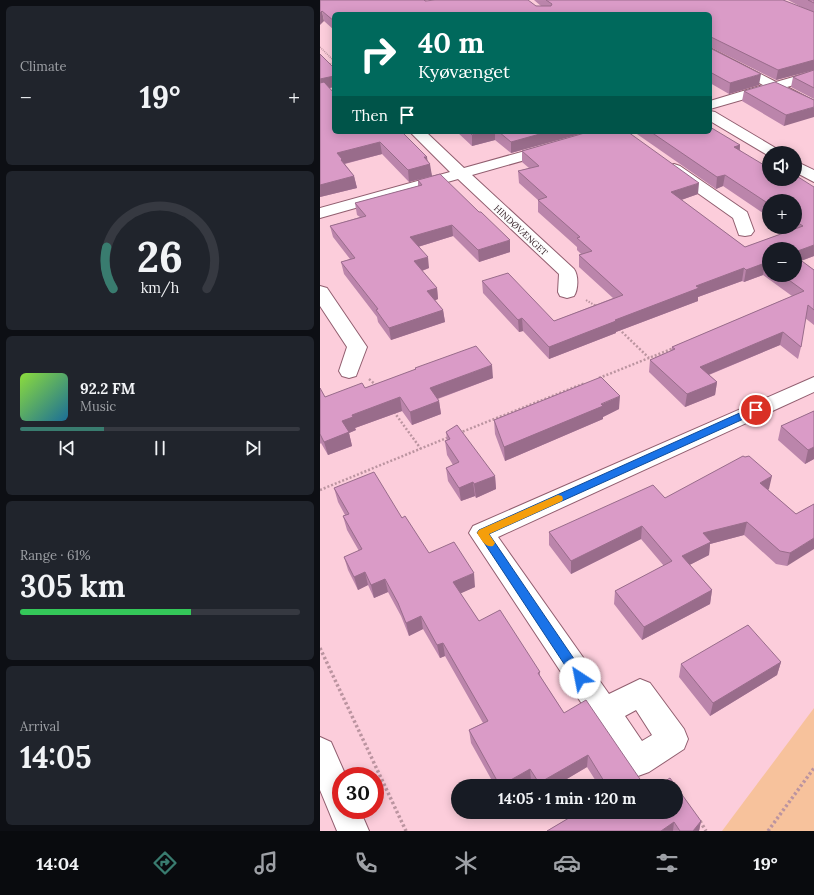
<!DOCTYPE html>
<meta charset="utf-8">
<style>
body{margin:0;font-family:Lora,serif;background:#20242c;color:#f1f3f6;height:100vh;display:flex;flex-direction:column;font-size:15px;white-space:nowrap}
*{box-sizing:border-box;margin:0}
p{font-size:13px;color:#9ea1a6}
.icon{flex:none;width:22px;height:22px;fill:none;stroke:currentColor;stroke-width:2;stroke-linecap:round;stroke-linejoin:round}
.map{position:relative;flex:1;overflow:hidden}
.drawer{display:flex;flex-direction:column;gap:6px;padding:6px;background:#0d0f14;width:320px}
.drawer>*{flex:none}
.banner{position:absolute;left:12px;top:12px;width:380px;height:122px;border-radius:6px;box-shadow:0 2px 10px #0003;background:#00695c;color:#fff;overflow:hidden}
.buttons{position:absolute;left:442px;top:146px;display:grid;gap:8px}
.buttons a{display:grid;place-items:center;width:40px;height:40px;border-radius:50%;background:#171b24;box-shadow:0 2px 10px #0003;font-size:20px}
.speed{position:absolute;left:12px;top:767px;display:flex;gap:8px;font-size:20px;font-weight:700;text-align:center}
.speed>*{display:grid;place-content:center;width:52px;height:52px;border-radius:50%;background:#171b24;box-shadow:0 2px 10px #0003;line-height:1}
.speed .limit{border:6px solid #d22;background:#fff;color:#111}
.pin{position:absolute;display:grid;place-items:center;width:34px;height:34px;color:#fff;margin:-17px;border:2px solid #fff;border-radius:50%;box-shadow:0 1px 4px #0007}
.me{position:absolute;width:44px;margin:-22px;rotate:326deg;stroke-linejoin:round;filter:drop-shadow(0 0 3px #0008)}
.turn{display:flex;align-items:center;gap:14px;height:84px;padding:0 20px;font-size:18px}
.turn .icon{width:52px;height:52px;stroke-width:2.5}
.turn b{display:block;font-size:28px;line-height:34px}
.then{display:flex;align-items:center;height:38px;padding:0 20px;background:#0003;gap:8px;font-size:15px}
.big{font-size:30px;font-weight:800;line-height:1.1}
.drawer .card{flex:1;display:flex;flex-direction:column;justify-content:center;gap:6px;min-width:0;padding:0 14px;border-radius:6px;background:#20242c}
.drawer .dial{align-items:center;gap:0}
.dial svg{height:104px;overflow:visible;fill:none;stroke:#363941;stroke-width:7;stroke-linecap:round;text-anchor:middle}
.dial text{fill:#f1f3f6;stroke:none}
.song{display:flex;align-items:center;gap:12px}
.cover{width:48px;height:48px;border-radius:6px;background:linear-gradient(135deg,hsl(90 70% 55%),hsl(200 70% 35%))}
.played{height:4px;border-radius:2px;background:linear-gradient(90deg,#397c6f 30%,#363941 30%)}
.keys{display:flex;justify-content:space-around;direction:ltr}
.heat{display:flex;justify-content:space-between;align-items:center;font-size:22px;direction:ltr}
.charge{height:6px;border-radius:3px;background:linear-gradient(90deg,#34c759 61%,#363941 0)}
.trip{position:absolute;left:131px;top:779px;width:232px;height:40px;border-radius:20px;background:#171b24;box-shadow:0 2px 10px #0003;font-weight:800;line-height:40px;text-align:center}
.tab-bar{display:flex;height:64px;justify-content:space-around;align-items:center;background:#090b0e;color:#9ea1a6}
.tab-bar .icon{width:28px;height:28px}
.tab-bar .active{color:#397c6f}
.tab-bar b{font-size:18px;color:#f1f3f6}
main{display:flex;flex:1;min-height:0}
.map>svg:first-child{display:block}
</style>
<main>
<section class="drawer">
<div class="card"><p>Climate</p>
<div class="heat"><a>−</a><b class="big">19°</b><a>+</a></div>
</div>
<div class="card dial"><svg viewBox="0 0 100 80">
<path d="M14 69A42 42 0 1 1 86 69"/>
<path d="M14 69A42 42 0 0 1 9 37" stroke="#397c6f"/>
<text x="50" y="56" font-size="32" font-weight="700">26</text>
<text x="50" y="72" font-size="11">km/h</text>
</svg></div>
<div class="card">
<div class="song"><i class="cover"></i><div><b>92.2 FM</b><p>Music</p></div></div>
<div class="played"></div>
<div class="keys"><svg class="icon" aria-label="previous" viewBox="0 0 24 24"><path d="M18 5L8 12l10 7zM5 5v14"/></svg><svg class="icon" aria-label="pause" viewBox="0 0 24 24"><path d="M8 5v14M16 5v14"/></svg><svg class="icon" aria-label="next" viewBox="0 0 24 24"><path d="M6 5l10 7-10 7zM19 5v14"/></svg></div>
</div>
<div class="card"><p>Range · 61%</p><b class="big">305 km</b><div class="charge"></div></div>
<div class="card"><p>Arrival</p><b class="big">14:05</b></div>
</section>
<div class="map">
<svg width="494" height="831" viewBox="0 0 494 831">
<rect width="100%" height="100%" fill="#fccddb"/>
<path fill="#f7c29c" d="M 494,708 L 494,831 L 402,831 Z"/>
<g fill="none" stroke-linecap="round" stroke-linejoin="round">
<g stroke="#915e6f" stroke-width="2">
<path id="minor" d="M 390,48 L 456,82 L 494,71 L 494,79 L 467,87 L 494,101 L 494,111 L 453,91 L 390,109 L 390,101 L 443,85 L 390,57 Z
M 390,111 L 395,112 L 459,150 L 462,153 L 449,153 L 449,156 L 390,121 Z
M 90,132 L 106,132 L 144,168 L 273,132 L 296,132 L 294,135 L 152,175 L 254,269 C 259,276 258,290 254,296 L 247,298 L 240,296 L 238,292 L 239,274 L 138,179 L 0,218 L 0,208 L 130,172 Z
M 475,161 L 494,170 L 494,182 L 475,172 Z
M 354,164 L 360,166 L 427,212 L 434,231 L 431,235 L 425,236 L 419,235 L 413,218 L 348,172 L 346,169 L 348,166 Z
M 0,286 L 7,288 L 47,347 L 36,376 L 29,378 L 22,376 L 19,371 L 27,347 L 0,306 Z
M 494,377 L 494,392 L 178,537 L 289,694 L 320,679 L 330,683 L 364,729 L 368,739 L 364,749 L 329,772 L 318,776 L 307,772 L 149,533 L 153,526 ZM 316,710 L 332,735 L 322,741 L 305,716 Z
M 0,737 L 11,742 L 26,776 L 21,776 L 21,810 L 40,810 L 49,831 L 17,831 L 0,790 Z"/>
</g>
<path stroke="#bb94a0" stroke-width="1.5" stroke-dasharray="1 1" stroke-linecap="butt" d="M 0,47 L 14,61
M 0,66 L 14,63"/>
<path stroke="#bb94a0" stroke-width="2" stroke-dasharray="1.5 1.5" stroke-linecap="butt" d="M 266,300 L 276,306"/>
<path stroke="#bb94a0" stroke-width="2.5" stroke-dasharray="2 2" stroke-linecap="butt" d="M 275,305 L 277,307
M 299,329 L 329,358
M 279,378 L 354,348
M 49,379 L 57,386
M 74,412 L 101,449
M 139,433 L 265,383
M 0,490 L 129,437"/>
<path stroke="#bb94a0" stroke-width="3.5" stroke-dasharray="2.5 2.5" stroke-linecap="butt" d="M 0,648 L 86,831
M 380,821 L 386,831
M 448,831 L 494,768"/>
<use href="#minor" fill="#fff" fill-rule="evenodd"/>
</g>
<path fill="#bb85ab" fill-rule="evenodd" d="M 0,0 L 107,0 L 106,1 L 221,6 L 214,0 L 463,0 L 483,8 L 468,0 L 494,0 L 494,70 L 456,80 L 390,47 L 390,48 L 439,85 L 409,94 L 390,83 L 390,14 L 14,14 L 14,30 L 4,21 Z
M 0,54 L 14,68 L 14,87 L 9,88 L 14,132 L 82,132 L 108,161 L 112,176 L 89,182 L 62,154 L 25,164 L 34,176 L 37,188 L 0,197 Z
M 494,70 L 494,99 L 471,87 L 473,77 Z
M 424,91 L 494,100 L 464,126 L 422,101 Z
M 137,132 L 267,132 L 191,153 L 175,140 L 152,146 Z
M 314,132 L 390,132 L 420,145 L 420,150 L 449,179 L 494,187 L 494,256 L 481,261 L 494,270 L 494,325 L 485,318 L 481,347 L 478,359 L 460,345 L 389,375 L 397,382 L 395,395 L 365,407 L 329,372 L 330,360 L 351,351 L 352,347 L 472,296 L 443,275 L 424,282 L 422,281 L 378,297 L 378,301 L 296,332 L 296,333 L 229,359 L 203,331 L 199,332 L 163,293 L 162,281 L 234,321 L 293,298 L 259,267 L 259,255 L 261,254 L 257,250 L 257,247 L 218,212 L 218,200 L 199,183 L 198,171 L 209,168 L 202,162 L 202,151 L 378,194 L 361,200 L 425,247 L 470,231 L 464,227 L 475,227 L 475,201 L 449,201 L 449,217 L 403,186 L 396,189 ZM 449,249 L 475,275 L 449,275 Z
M 98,180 L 190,252 L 159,262 L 133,236 L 98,247 L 109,268 L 102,271 L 117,288 L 118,299 L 115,300 L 123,310 L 125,322 L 71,340 L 58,322 L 57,317 L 24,274 L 21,262 L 30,259 L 13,237 L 10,226 L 40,217 L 37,215 L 35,203 L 98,186 Z
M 95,368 L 173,378 L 118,399 L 119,401 L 121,414 L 92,425 L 82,411 L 35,428 L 36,430 L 29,433 L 32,446 L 8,455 L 1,443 L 0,444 L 0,388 L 5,397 L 45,388 L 95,370 Z
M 299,409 L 283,417 L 283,419 L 185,461 L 175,434 L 174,420 Z
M 494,411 L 494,459 L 485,464 L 458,440 L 461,426 Z
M 126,432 L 175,476 L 176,489 L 156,498 L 155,496 L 141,501 L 128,481 L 126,468 L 133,465 L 127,455 L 125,441 L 127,440 Z
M 14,488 L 82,518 L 109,553 L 155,587 L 140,593 L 159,621 L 220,672 L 220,676 L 244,713 L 324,785 L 333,786 L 279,786 L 267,767 L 235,786 L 214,786 L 211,781 L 202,786 L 175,786 L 151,743 L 149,730 L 163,723 L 125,656 L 120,658 L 103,629 L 89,636 L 81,616 L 68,592 L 54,598 L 48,585 L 38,590 L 28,570 L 24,557 L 39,551 L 27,530 L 23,516 L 25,515 L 18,502 Z
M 449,489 L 448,490 L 476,514 L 494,504 L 467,566 L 456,564 L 424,535 L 390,544 L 389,555 L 369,565 L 392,590 L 390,604 L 322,640 L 294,604 L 295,591 L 344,566 L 321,539 L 251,574 L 229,545 L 229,532 L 345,498 Z
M 461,662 L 457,675 L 390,716 L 359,677 L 361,664 Z
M 259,812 L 381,821 L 379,831 L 227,831 Z"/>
<path fill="#996c8b" d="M 2,11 L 4,21 L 0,25 L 0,13 Z
M 494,60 L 494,70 L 456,80 L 458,70 Z
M 441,74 L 439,85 L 409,94 L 410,83 Z
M 14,76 L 14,87 L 0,90 L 0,79 Z
M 494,107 L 494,117 L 464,126 L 466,115 Z
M 161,132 L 175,132 L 175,140 L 152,146 L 152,135 Z
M 227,132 L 267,132 L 191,153 L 191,142 Z
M 60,142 L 62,154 L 23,164 L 17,153 Z
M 420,145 L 419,156 L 414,147 Z
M 104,157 L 107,157 L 108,164 L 110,164 L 112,176 L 89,182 L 88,170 Z
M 405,175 L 403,186 L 396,189 L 397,177 Z
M 34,176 L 37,188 L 0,197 L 0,185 Z
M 379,183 L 378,194 L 350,204 L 351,192 Z
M 132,225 L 133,236 L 91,249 L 90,237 Z
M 190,240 L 190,252 L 159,262 L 158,250 Z
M 494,245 L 494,256 L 475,263 L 475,252 Z
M 108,257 L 109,268 L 96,273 L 94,261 Z
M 445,263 L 443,275 L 424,282 L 426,270 Z
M 424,268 L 422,281 L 378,297 L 378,301 L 296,332 L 296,333 L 229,359 L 229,347 L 376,286 Z
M 117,288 L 118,299 L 109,303 L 107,291 Z
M 123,310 L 125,322 L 71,340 L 69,328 Z
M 202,318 L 203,331 L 199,332 L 198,320 Z
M 463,332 L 460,345 L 378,379 L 380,367 Z
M 172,365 L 173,378 L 111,401 L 110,388 Z
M 397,382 L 395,395 L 365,407 L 367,394 Z
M 300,396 L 299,409 L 283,417 L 283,419 L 185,461 L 184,447 Z
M 80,397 L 82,411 L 35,428 L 36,430 L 29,433 L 32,446 L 8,455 L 4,442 L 22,421 L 32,415 Z
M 119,401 L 121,414 L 92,425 L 90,412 Z
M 494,447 L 494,459 L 485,464 L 488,450 Z
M 175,476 L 176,489 L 156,498 L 154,484 Z
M 452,476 L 449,489 L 437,496 L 440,483 Z
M 153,482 L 155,496 L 141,501 L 139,488 Z
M 427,522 L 424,535 L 390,544 L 389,555 L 360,570 L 362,556 L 383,533 Z
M 322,526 L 321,539 L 251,574 L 251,561 Z
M 494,538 L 494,549 L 467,566 L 470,553 Z
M 45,572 L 48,585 L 38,590 L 34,577 Z
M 154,573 L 155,587 L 135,596 L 133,582 Z
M 65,579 L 68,592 L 54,598 L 51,585 Z
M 392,590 L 390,604 L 322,640 L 324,627 Z
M 101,616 L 103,629 L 89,636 L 86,623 Z
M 123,643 L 125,656 L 120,658 L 117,645 Z
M 461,662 L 457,675 L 390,716 L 393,703 Z
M 268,755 L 267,767 L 235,786 L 219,786 L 219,783 Z
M 210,769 L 211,781 L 202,786 L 180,786 Z
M 381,821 L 379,831 L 373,831 Z
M 354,822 L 353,831 L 341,831 Z"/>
<path fill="#da9bc7" stroke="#996c8b" d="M 0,0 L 104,0 L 105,1 L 115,0 L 208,0 L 216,6 L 231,6 L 232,4 L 226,0 L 463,0 L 494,12 L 494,60 L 458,70 L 391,37 L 390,48 L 441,74 L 410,83 L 390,72 L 390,14 L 14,14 L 14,21 L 2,11 L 0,13 Z
M 488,0 L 494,0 L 494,3 Z
M 0,54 L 14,68 L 14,76 L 0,79 Z
M 494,70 L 494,88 L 473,77 Z
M 4,82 L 14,93 L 14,132 L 82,132 L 107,157 L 104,157 L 110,164 L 88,170 L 60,142 L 17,153 L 22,159 L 21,160 L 34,176 L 0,185 L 0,83 Z
M 455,82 L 494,100 L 494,107 L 466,115 L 424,91 Z
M 390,127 L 420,145 L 414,147 L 449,168 L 449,179 L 475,179 L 475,175 L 494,187 L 494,245 L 475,252 L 475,249 L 449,249 L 449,265 L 445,263 L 426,270 L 424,268 L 376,286 L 379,288 L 295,320 L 296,321 L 229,347 L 202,318 L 198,320 L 162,281 L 188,273 L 234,321 L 303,295 L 259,255 L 272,251 L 257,238 L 260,237 L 218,200 L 227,197 L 198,171 L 219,166 L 202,151 L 268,132 L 308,132 L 379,183 L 351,192 L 425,247 L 483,226 L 475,221 L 475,201 L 449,201 L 449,204 L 405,175 L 397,177 L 331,132 L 390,132 Z
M 149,132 L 161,132 L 152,135 Z
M 179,132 L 227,132 L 191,142 Z
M 120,174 L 159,212 L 161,212 L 190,240 L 158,250 L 132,225 L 90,237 L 108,257 L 94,261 L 117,288 L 107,291 L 123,310 L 69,328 L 56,310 L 58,309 L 21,262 L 35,258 L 10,226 L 46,216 L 35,203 L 102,185 L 98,180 Z
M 475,256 L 494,270 L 494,310 L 488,305 L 481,347 L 463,332 L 380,367 L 397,382 L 367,394 L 330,360 L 355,349 L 352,347 L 484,291 L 462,275 L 475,275 Z
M 156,346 L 172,365 L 110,388 L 119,401 L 90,412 L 80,397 L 32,415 L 33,417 L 22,421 L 29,432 L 4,442 L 0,434 L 0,388 L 5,397 L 42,383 L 45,388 L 96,369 L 95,368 Z
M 281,377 L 300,396 L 281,404 L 283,406 L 184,447 L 174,420 Z
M 494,411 L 494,447 L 488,450 L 461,426 Z
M 137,425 L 175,476 L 154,484 L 153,482 L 139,488 L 126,468 L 139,462 L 125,441 L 130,439 L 126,432 Z
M 423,456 L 425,457 L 429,456 L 452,476 L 440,483 L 476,514 L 494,504 L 494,538 L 470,553 L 460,551 L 427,522 L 383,533 L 391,542 L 362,556 L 392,590 L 324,627 L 295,591 L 352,561 L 322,526 L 251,561 L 229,532 L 333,485 L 345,498 Z
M 54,472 L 82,518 L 85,516 L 109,553 L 134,542 L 154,573 L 133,582 L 159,621 L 180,610 L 220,672 L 218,673 L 244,713 L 266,700 L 324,785 L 330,781 L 333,786 L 287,786 L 268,755 L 219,783 L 210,769 L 180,786 L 149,730 L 168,721 L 123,643 L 117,645 L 101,616 L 86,623 L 78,603 L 65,579 L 51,585 L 45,572 L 34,577 L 24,557 L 42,549 L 23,516 L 29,514 L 14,488 Z
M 428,625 L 461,662 L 393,703 L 361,664 Z
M 350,778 L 381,821 L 373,831 L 360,831 L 354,822 L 341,831 L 227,831 L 259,812 L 356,812 L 356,786 L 337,786 Z"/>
<path fill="#1a73e8" stroke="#114b97" d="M 433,407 L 439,407 L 441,410 L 439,412 L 169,534 L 265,675 L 266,678 L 265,682 L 260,684 L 256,682 L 159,535 L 157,533 L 159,530 Z"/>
<path fill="#f59e0b" d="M 238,495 L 242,496 L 243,499 L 242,501 L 169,534 L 175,543 L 173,546 C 165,548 161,539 157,533 L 159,530 Z"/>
<g text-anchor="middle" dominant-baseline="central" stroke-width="4" stroke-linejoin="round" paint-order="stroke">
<g font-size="9" fill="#2f1a21" stroke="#fdfdfd">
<text transform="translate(201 230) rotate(43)">HINDØVÆNGET</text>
</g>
</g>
</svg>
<div class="buttons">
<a><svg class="icon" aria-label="sound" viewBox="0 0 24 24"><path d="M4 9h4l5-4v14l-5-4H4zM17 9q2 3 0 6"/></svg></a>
<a>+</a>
<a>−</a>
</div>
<div class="speed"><div class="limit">30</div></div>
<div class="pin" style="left:436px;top:410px;background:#d93025"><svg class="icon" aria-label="arrive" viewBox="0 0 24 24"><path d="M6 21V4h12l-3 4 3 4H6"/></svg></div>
<svg class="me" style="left:260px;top:678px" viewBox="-20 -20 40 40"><circle r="19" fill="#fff"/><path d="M0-13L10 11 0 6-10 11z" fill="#1a73e8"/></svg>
<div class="trip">14:05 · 1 min · 120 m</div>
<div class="banner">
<div class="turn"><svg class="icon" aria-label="right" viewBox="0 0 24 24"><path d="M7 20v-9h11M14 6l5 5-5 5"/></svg><div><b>40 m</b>Kyøvænget</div></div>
<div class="then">Then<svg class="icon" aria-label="arrive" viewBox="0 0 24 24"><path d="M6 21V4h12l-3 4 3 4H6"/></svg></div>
</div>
</div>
</main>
<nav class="tab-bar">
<b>14:04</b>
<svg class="icon active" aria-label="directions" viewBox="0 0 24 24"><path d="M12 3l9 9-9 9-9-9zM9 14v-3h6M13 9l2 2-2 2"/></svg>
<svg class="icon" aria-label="music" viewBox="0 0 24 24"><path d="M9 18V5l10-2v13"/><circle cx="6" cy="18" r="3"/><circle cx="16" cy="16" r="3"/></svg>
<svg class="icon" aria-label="phone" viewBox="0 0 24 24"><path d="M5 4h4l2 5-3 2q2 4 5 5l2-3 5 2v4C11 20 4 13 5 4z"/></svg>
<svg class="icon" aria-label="climate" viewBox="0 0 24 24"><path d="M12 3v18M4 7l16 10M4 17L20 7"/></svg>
<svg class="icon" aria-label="car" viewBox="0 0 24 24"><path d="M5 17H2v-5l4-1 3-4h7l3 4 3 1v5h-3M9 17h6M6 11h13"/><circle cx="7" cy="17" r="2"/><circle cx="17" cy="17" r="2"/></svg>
<svg class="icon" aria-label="filters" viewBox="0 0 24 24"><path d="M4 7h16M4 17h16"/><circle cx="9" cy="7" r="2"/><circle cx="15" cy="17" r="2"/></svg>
<b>19°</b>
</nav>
